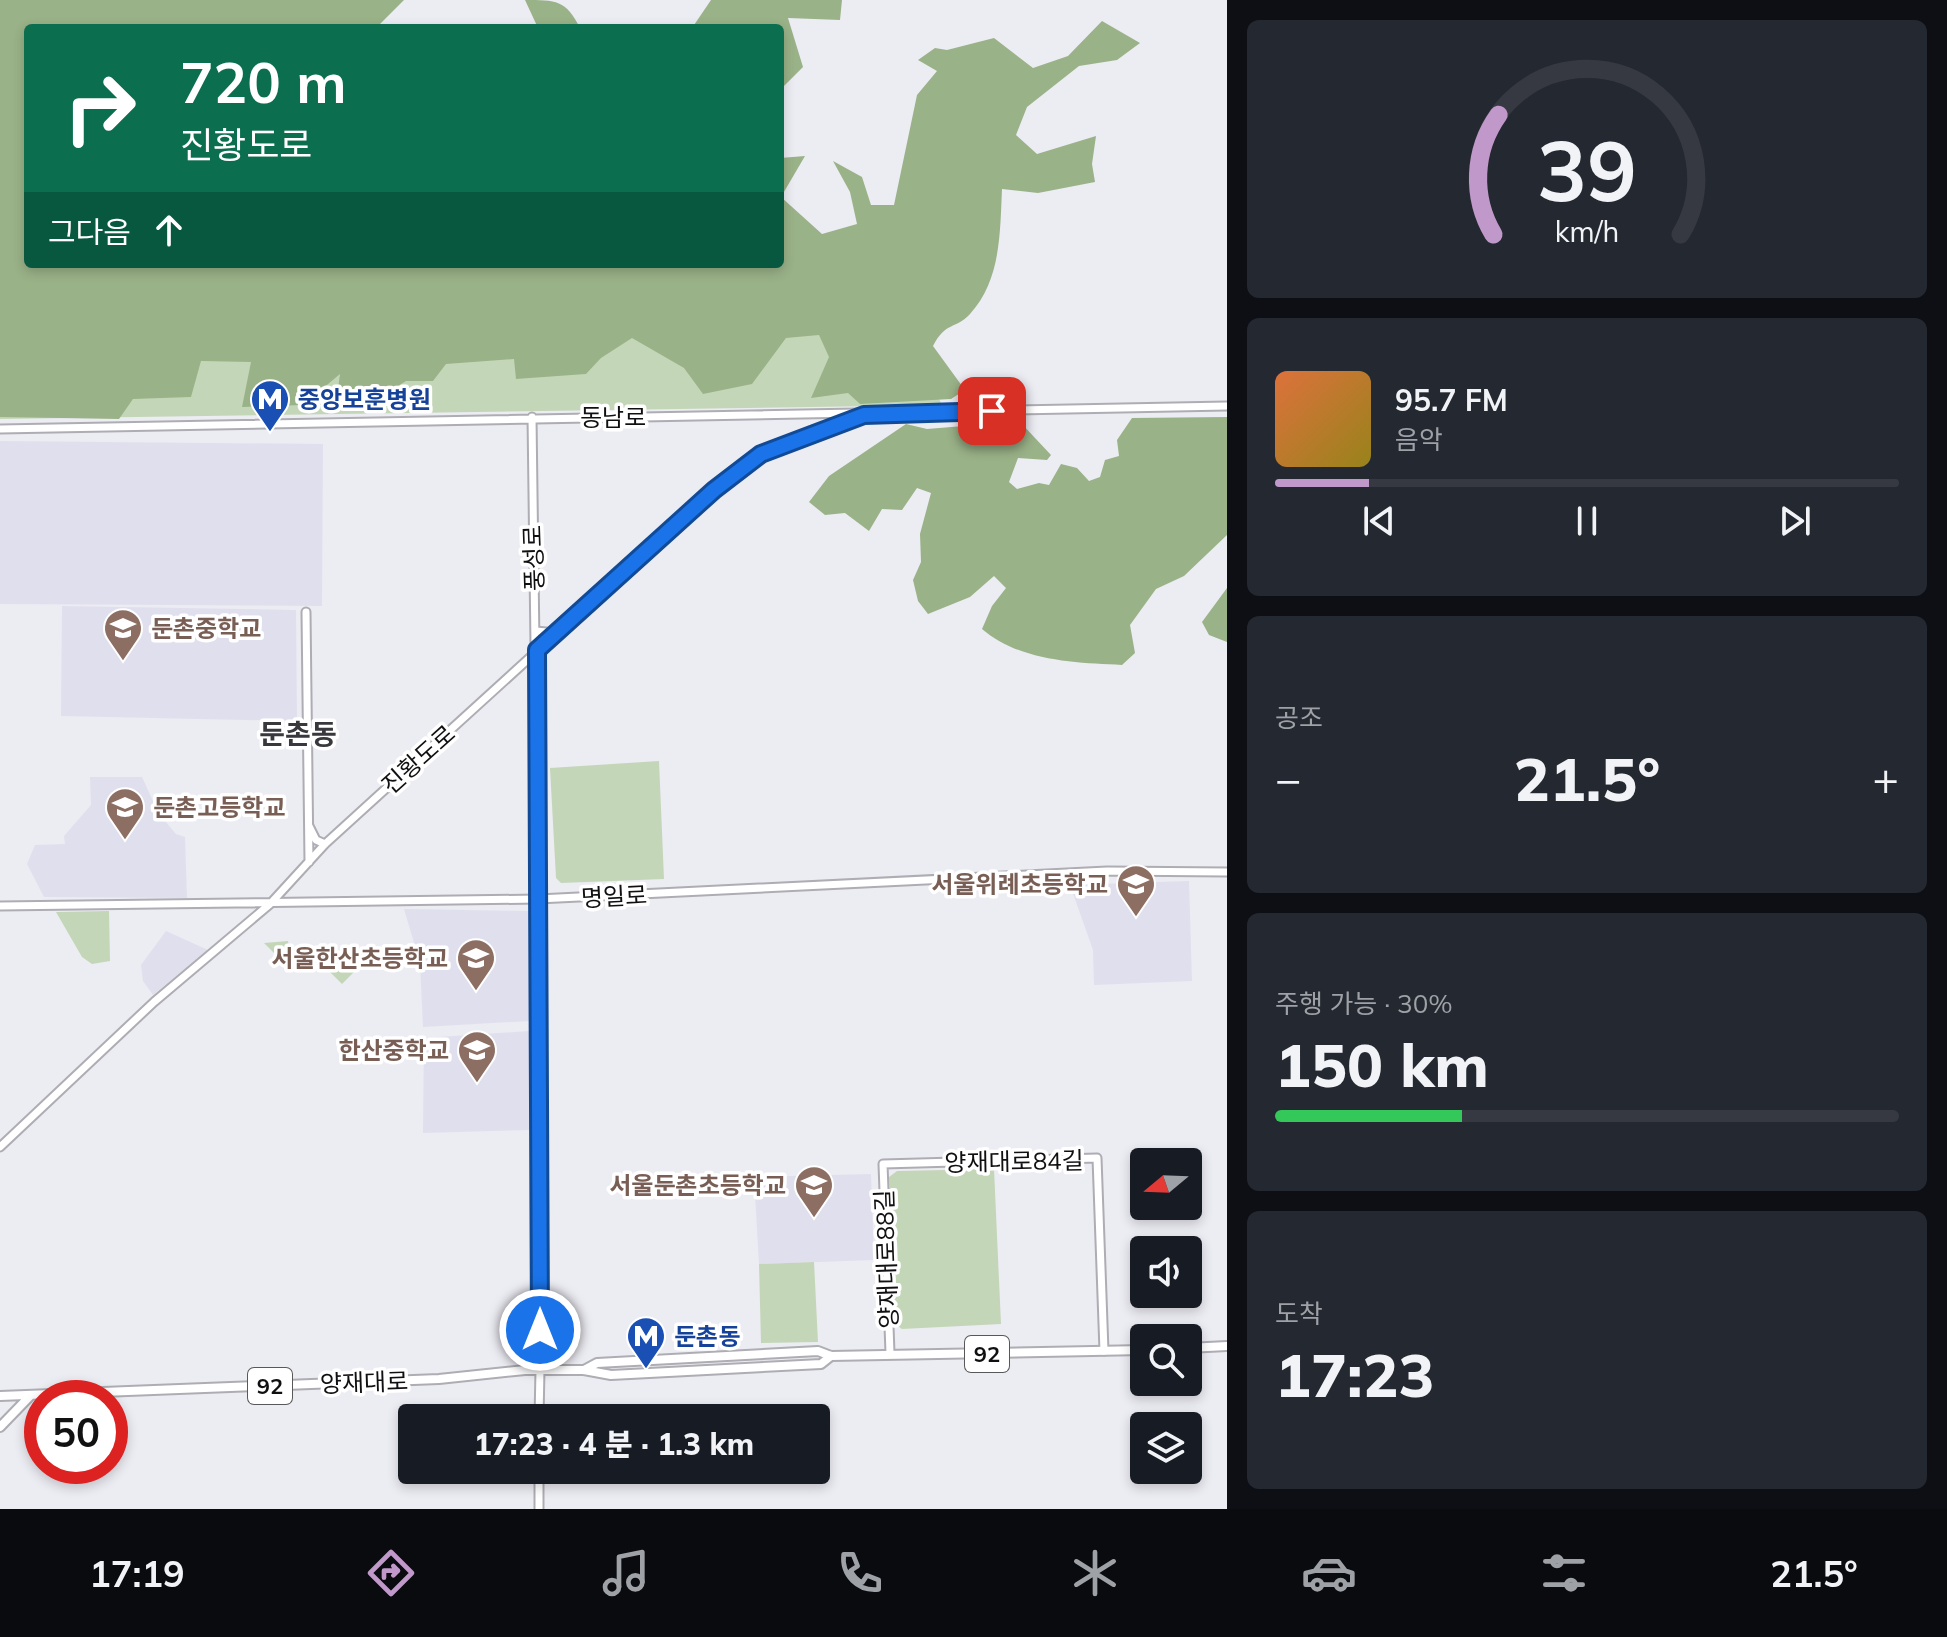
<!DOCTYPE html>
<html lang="ko">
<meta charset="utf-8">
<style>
body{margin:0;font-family:Mulish,"Noto Sans KR",sans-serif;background:#242831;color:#f1f3f6;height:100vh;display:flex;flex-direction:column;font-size:30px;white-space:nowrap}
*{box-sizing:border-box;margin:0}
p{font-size:26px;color:#9ea1a6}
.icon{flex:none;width:44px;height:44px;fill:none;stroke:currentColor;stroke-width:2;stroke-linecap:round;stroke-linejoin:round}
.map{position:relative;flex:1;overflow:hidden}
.drawer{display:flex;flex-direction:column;gap:20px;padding:20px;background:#0d0f14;width:720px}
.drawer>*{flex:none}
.banner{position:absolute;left:24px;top:24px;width:760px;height:244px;border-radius:8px;box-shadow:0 4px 12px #0003;background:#0b6e4f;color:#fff;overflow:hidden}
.needle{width:52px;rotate:251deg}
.tools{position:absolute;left:1130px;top:1148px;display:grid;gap:16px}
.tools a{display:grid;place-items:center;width:72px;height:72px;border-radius:8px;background:#171b24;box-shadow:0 4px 12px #0003;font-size:40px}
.speed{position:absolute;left:24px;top:1380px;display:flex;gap:16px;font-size:40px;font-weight:700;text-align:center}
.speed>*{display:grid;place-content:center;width:104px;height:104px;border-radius:50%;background:#171b24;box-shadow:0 4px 12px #0003;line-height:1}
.speed .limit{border:12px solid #d22;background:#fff;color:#111}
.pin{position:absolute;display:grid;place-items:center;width:68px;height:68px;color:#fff;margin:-34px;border-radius:16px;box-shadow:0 4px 12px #0006}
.me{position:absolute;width:88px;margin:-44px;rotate:0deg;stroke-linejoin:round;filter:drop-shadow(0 0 6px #0008)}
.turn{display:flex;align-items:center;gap:28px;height:168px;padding:0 24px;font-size:36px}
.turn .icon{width:104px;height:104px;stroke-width:2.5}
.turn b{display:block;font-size:56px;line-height:68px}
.then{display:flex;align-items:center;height:76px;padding:0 24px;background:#0003;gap:16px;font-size:30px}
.big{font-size:60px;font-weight:800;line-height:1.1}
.drawer .widget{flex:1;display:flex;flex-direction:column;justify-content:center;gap:12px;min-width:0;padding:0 28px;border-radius:12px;background:#242831}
.drawer .dial{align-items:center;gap:0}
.dial svg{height:208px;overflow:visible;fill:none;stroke:#363941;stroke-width:7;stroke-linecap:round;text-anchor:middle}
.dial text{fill:#f1f3f6;stroke:none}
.song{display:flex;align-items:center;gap:24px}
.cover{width:96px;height:96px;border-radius:12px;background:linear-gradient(135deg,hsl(20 70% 55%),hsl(50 70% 35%))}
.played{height:8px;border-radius:4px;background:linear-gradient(90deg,#c198ca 15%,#363941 15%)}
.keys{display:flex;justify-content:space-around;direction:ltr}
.heat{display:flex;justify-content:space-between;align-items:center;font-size:44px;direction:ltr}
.charge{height:12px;border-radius:6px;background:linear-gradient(90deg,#34c759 30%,#363941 0)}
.trip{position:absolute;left:398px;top:1404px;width:432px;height:80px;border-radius:8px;background:#171b24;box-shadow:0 4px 12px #0003;font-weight:800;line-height:80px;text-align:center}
.tab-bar{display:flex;height:128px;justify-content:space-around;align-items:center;background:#090b0e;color:#9ea1a6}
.tab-bar .icon{width:56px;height:56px}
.tab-bar .active{color:#c198ca}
.tab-bar b{font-size:36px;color:#f1f3f6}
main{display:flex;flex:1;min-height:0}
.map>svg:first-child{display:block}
</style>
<main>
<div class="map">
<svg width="1227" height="1509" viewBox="0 0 1227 1509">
<rect width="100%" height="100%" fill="#ececf3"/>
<path fill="#e0dfed" d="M 0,441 L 323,444 L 322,606 L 0,604 Z
M 62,606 L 296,610 L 297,721 L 61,716 Z
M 90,777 L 142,777 L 159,814 L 176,834 L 185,837 L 187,898 L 44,897 L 27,864 L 35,845 L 65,844 L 64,836 L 91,805 Z
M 1189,881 L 1192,981 L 1094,985 L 1093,950 L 1070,885 Z
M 404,909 L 530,911 L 530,1021 L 423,1027 L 420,963 Z
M 166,931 L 208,950 L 153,995 L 143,981 L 141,965 Z
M 530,1031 L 530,1130 L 423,1133 L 424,1038 Z
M 871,1174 L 874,1260 L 759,1264 L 754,1177 Z"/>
<path fill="#c4d6b8" d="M 0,99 L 28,264 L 780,264 L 874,268 L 942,405 L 0,419 Z
M 659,761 L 664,879 L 561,883 L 556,878 L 550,768 Z
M 109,911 L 110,961 L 92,964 L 82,957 L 56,912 Z
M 288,941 L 292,971 L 264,943 Z
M 345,948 L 361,965 L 342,984 L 326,968 Z
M 994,1169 L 1001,1324 L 902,1329 L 895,1324 L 889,1177 L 897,1171 Z
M 814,1262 L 818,1342 L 761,1343 L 759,1264 Z"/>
<path fill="#9ab288" d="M 0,0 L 404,0 L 376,28 L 28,28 L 28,264 L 780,264 L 780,158 L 805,156 L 781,197 L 822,234 L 857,224 L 850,192 L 833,161 L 862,177 L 871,205 L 894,205 L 917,95 L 937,71 L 918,60 L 935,48 L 947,50 L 994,38 L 1033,68 L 1068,56 L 1102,21 L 1140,43 L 1117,60 L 1079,66 L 1027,107 L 1016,135 L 1037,154 L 1096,136 L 1092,164 L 1095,182 L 1038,193 L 1002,189 C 1000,233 1001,280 970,314 C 955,330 946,321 933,346 L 965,390 L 951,399 L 860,404 L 848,393 L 811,398 L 829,357 L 819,335 L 786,338 L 752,384 L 703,394 L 684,368 L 632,338 L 601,358 L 586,374 L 516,379 L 514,359 L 446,364 L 433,381 L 406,381 L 361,409 L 335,411 L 340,374 L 303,405 L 242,407 L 251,362 L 201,361 L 191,397 L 133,399 L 119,419 L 0,417 Z
M 525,0 C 556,0 566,0 580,28 L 538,28 Z
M 711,0 L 842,0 L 840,20 L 788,18 L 803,67 L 783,87 L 780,85 L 780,28 L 692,28 Z
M 1227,417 L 1227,535 L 1184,576 L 1156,589 L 1130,625 L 1135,653 L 1122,665 C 1075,663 1019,661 982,629 L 992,606 L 1006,588 L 994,576 L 970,597 L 928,614 L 918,601 L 913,580 L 921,562 L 920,534 L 931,493 L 917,488 L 902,510 L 882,509 L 869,531 L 845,513 L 825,515 L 809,502 L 829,476 L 906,424 L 927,429 L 976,425 L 1001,429 L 1020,422 L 1051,455 L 1047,460 L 1018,458 L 1009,482 L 1017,489 L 1039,483 L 1049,485 L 1061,464 L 1077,468 L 1089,481 L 1100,477 L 1105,460 L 1119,456 L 1117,440 L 1132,418 Z
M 1227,588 L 1227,642 L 1209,635 L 1202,622 Z"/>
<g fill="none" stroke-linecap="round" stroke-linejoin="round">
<g stroke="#aeadb3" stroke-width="11">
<path id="tertiary" d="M 306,612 L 309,862
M 536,631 L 556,633
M 309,826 L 316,840 L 325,844
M 0,906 L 538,899
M 0,1147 L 154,1002 L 270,904 L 325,844 L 714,490 L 761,454 L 864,415
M 890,1353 L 883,1164 L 1097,1158 L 1104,1351
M 539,1418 L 540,1370
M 539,1509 L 539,1470"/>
</g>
<g stroke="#aeadb3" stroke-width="11">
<path id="secondary" d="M 532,417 L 540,1025 L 540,1370
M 0,429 L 1227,406
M 538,899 L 1107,871 L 1227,872"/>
</g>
<g stroke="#aeadb3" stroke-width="12">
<path id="primary" d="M 1188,1348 L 1227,1346
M 584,1370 L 597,1363 L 818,1351 L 831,1356 L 1144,1350
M 0,1396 L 439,1379 L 525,1370 L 584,1370 L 611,1375 L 821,1364 L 831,1356
M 0,1427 L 30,1396"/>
</g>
<use href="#tertiary" stroke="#fff" stroke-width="7"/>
<use href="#secondary" stroke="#fff" stroke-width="7"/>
<use href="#primary" stroke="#fff" stroke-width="8"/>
</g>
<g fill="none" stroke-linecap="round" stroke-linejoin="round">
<g stroke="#114b97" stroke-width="20">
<path id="route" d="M 540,1330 L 537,650 L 714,490 L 761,454 L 864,415 L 992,411"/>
</g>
<use href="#route" stroke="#1a73e8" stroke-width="14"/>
</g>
<defs>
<g id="metro-pin" transform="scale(2)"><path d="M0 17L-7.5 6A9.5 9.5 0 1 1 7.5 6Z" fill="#1a4fb4" stroke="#fff"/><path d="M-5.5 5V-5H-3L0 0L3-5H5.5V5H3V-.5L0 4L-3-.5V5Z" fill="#fff"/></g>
<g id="school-pin" transform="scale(2)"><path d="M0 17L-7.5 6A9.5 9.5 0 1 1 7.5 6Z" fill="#8d6e63" stroke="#fff"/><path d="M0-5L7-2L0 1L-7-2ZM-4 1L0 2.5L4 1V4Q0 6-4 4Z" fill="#fff"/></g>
</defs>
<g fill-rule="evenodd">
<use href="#metro-pin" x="270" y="399"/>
<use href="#school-pin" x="123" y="628"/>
<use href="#school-pin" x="125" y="807"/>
<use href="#school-pin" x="1136" y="884"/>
<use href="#school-pin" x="476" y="958"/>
<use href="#school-pin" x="477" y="1050"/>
<use href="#school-pin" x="814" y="1185"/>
<use href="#metro-pin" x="646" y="1336"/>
</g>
<g text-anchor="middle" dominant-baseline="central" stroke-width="7" stroke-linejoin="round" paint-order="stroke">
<g fill="#fff" stroke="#585859" stroke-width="2">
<rect x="965" y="1336" width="44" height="36" rx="6"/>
<rect x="248" y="1368" width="44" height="36" rx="6"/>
</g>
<g font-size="22" font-weight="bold" fill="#101012">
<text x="987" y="1354">92</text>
<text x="270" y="1386">92</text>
</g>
<g font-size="24" font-weight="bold" fill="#164399" stroke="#fff" text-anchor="start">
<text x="298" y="399">중앙보훈병원</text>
<text x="674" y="1336">둔촌동</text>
</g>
<g font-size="24" fill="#101012" stroke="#fff">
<text x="613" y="417">동남로</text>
<text transform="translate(533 558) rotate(-92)">풍성로</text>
<text transform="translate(418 759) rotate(-42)">진황도로</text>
<text transform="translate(614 896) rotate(-3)">명일로</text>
<text transform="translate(1014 1161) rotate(-1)">양재대로84길</text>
<text transform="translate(886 1259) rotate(-92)">양재대로88길</text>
<text transform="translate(364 1382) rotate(-2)">양재대로</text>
</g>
<g font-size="24" font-weight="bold" fill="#785e54" stroke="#fff" text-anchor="end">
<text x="151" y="628" text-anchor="start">둔촌중학교</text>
<text x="153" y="807" text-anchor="start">둔촌고등학교</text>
<text x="1108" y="884">서울위례초등학교</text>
<text x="448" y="958">서울한산초등학교</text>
<text x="449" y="1050">한산중학교</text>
<text x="786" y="1185">서울둔촌초등학교</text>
</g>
<g font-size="28" font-weight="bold" fill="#39383d" stroke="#fff">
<text x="298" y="733">둔촌동</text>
</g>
</g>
</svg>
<div class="tools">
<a><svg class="needle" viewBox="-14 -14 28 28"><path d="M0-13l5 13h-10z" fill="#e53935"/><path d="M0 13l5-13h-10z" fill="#9ea1a6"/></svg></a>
<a><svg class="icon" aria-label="sound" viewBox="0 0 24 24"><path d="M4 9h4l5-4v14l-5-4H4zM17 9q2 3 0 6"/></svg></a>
<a><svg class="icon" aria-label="search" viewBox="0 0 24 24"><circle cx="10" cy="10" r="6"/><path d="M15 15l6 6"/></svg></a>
<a><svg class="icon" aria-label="layers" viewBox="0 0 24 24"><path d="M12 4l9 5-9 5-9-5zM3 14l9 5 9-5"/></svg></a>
</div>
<div class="speed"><div class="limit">50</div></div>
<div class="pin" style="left:992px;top:411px;background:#d93025"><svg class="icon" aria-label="arrive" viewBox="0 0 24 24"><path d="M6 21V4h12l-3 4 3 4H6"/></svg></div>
<svg class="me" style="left:540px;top:1330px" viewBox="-20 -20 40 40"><circle r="17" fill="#1a73e8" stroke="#fff" stroke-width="3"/><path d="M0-11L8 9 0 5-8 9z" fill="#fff"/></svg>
<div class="trip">17:23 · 4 분 · 1.3 km</div>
<div class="banner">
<div class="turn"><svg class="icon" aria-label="right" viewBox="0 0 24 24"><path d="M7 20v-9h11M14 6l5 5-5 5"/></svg><div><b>720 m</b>진황도로</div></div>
<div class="then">그다음<svg class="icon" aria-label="ahead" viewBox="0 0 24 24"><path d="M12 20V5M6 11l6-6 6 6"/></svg></div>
</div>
</div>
<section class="drawer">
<div class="widget dial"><svg viewBox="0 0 100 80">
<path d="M14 69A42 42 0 1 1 86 69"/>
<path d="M14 69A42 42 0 0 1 16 23" stroke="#c198ca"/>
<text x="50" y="56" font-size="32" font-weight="700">39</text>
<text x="50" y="72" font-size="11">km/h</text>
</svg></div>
<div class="widget">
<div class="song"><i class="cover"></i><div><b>95.7 FM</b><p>음악</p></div></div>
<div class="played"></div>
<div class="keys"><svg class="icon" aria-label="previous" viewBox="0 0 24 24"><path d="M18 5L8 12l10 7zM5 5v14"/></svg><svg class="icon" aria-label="pause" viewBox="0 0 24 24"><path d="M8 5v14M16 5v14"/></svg><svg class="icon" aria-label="next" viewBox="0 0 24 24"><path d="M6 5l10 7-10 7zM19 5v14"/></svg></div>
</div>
<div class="widget"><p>공조</p>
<div class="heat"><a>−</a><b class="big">21.5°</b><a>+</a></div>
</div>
<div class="widget"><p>주행 가능 · 30%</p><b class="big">150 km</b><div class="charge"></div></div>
<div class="widget"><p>도착</p><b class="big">17:23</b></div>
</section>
</main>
<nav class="tab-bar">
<b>17:19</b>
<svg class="icon active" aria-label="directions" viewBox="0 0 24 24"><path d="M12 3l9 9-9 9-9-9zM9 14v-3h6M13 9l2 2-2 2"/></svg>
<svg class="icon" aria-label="music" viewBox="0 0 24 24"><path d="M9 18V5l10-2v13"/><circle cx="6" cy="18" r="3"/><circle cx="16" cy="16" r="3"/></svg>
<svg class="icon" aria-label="phone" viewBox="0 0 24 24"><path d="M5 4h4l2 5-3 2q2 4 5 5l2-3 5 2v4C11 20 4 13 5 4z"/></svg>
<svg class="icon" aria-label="climate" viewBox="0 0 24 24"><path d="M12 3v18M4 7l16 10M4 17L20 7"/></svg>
<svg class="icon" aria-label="car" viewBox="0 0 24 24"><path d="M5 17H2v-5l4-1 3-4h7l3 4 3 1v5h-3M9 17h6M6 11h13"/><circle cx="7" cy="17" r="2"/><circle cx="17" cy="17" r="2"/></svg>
<svg class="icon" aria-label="filters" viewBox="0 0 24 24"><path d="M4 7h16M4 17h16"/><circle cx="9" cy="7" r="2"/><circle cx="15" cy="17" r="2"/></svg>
<b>21.5°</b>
</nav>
